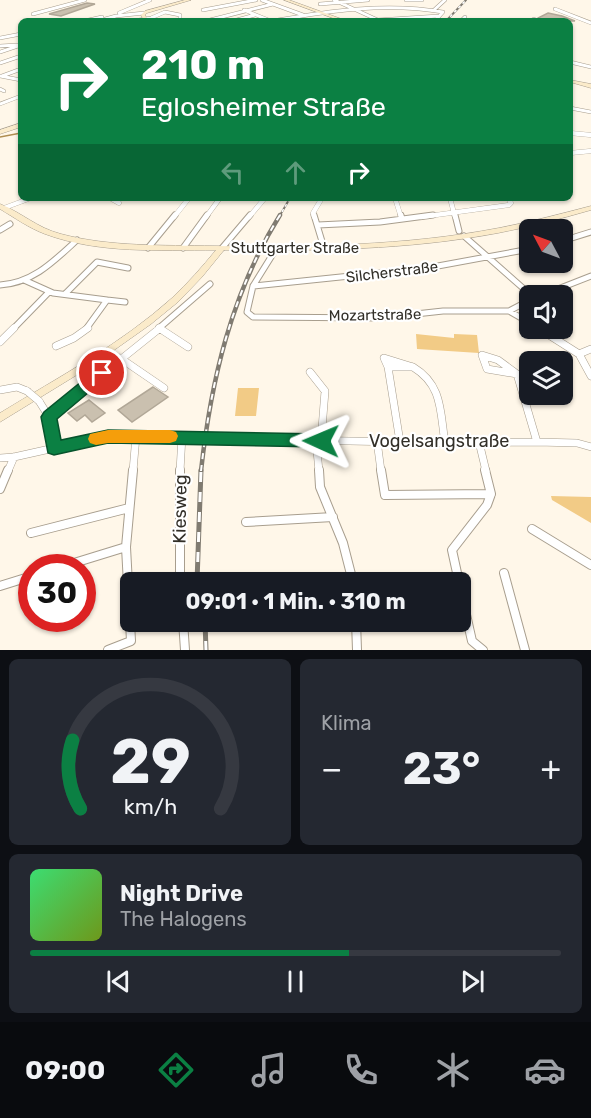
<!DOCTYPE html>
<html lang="de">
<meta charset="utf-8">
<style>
body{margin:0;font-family:Rubik,sans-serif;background:#242831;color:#f1f3f6;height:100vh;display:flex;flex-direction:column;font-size:22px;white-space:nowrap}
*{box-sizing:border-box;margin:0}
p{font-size:20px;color:#9ea1a6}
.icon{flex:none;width:33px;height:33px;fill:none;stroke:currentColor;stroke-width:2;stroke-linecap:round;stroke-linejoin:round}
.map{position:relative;height:650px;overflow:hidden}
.details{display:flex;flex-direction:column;gap:9px;padding:9px;background:#0d0f14;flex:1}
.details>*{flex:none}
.guide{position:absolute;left:18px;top:18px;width:555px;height:183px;border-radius:9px;box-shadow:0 2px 4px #0004;background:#0b8043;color:#fff;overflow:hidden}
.needle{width:39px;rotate:311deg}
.tools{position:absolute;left:519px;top:219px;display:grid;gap:12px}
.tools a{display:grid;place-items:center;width:54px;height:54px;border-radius:9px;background:#171b24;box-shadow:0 2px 4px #0004;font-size:30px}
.speed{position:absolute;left:18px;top:554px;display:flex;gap:12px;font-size:30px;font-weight:700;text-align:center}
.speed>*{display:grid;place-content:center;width:78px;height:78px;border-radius:50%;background:#171b24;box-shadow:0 2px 4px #0004;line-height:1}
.speed .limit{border:9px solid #d22;background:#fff;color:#111}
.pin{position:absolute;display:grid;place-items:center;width:51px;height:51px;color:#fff;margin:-26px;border:3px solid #fff;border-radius:50%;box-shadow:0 2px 6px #0007}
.me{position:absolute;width:66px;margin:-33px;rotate:271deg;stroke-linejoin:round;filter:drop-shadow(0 0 4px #0008)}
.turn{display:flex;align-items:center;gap:21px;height:126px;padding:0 24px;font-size:27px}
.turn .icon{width:78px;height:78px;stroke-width:2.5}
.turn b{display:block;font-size:42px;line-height:51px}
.lanes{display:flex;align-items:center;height:57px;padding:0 24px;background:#0003;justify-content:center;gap:30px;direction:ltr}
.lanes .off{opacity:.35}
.big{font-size:45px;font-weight:700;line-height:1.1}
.details .tile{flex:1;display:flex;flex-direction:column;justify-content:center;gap:9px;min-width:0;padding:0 21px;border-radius:9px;background:#242831}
.details .dial{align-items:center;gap:0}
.dial svg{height:156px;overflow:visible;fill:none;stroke:#363941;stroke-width:7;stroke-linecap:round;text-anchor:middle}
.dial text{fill:#f1f3f6;stroke:none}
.song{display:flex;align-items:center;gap:18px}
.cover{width:72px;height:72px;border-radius:9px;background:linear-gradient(135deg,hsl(140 70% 55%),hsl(80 70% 35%))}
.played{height:6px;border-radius:3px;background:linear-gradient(90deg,#0b8043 60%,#363941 60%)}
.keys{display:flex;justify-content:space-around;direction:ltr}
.heat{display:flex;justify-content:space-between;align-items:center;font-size:33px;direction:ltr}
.details .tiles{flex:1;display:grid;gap:9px;grid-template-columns:1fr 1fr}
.tile:last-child{grid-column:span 2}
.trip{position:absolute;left:120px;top:572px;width:351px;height:60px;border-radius:9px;background:#171b24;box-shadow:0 2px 4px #0004;font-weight:700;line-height:60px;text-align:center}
.tabs{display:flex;height:96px;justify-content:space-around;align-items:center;background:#090b0e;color:#9ea1a6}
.tabs .icon{width:42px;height:42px}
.tabs .on{color:#0b8043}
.tabs b{font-size:27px;color:#f1f3f6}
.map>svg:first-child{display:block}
</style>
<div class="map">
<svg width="591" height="650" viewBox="0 0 591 650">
<rect width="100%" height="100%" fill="#fff7e9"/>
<path fill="#f2cb86" d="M 416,334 L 454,338 L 454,334 L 477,335 L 479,353 L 417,349 Z
M 238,388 L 259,388 L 256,416 L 235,416 Z
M 551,496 L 591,497 L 591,523 L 552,500 Z"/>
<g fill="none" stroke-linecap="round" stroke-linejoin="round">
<path stroke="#b08e51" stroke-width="1.5" d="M 0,137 L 21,133"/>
</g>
<path fill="#cac0af" stroke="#b1a797" stroke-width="1.5" d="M 87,3 L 95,4 L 61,16 L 49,14 Z
M 548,13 L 562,16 L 575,21 L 537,21 L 538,18 Z
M 153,387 L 168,397 L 132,422 L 118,410 Z
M 89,400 L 105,413 L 92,422 L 85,415 L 77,421 L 68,413 Z"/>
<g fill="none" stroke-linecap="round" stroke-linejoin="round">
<g stroke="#a89e8e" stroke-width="4">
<path id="street-far4" d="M 262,0 L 303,15
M 334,0 L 380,21
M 406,0 L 422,0
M 320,4 L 368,0
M 555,9 L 591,23
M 203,10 L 256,0
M 244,10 L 271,21
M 434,10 L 445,0
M 119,13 L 150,0
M 33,14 L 85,0
M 377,20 L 439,16
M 84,21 L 102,17
M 98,21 L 116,16 L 144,13
M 133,21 L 151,18 L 165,12 L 180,15 L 180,21
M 206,21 L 273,4
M 233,21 L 255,15
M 272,21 C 329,11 385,2 443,12 L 435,21
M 461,21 L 465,17
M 530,21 L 534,19
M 0,38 L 21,34
M 0,46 L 17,45
M 0,52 L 21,45
M 570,62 L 591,67
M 0,63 L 21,56
M 0,76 L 21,80
M 2,76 L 21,69
M 0,89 L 4,91
M 0,104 L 21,96
M 570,108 L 591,112"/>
</g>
<g stroke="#a89e8e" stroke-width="5">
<path id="street-far3" d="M 570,133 L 591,135
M 570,153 L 591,151
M 110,198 L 119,203
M 395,198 L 401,217
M 450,198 L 455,217
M 4,208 L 31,198
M 174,217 L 189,198
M 206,217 L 220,198
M 249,217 L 265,198
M 314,217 L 313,213 L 322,198
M 421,217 L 509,205 L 511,203 L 508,198"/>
</g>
<g stroke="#a89e8e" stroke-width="7">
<path id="street-far2" d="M 314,215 L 324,248
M 401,215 L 402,219
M 455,215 L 459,231
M 318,225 L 380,222 L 433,215
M 0,230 L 10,224
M 464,236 L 532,296
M 562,241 L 591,232
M 148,248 L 175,215
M 183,248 L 207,215
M 222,248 L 250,215
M 276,249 L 253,286 L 247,312 L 253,317 L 379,318 L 443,311 L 509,311 L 530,300
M 24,280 L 53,293 L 107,300 L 86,329
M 0,285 C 33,283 54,261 77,240
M 253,286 L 427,268 L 530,249
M 65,294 L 97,262 L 128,268
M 540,296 L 591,276
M 107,300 L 125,302
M 509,311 L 530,323
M 13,329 L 49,292
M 158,329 L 210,284"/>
</g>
<g stroke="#a89e8e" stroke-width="8">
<path id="street-far1" d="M 159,328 L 188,347
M 538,328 L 579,354 L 591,376
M 0,342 L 14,328
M 56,346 L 74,338 L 88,328
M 579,354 L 591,349
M 482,355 L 498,360 L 517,374 L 487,369 Z
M 120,358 L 164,388
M 384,358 L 413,367 L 388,367 Z
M 388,367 L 400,442
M 413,367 C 443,385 440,412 445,443
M 310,372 L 325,391 L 321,441
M 517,374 L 537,442
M 0,390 L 17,387 L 27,391
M 39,401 L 49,417 L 54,448
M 49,417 L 160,328
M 316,441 L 319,471
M 377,441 L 381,471
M 479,442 L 486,471
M 0,458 L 14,457 L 108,436 L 445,443 L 537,442 L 577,443 L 591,447
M 8,471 L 14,457
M 133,471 L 136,436
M 180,471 L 182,436"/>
</g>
<g stroke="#a89e8e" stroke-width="10">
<path id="street" d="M 319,470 L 320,487 L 343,543 L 353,582
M 381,470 L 385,495 L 491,494
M 0,489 L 8,470
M 246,522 L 333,517
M 532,529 L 591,565
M 31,533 L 129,508
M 61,567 L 126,547
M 504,573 L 525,650
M 180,582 L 180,470
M 459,582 L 452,550 L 487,505 L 491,494 L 485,470
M 0,586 L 32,576
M 460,588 L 472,641 L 483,650
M 183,621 L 185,650
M 356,621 L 357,650
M 108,650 L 131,641 L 126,547 L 133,470"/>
</g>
<g stroke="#a89e8e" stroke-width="1">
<path id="secondary" d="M 185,0 L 191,0 L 147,13 L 145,15 L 148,21 L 144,21 L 141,15 L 145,11 Z
M 284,0 L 289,0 L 347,21 L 341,21 Z
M 570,80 L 591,84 L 591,88 L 570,82 Z
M 21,123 L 21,127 L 0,134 L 0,130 Z
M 0,204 C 21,212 37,228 61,234 C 110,247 163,245 214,246 C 309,247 405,246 499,228 C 530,222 560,214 591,206 L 591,210 C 560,219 529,227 498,233 C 408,250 315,251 224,250 L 202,277 L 178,302 L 151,324 L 93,365 L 0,422 L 0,413 C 59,377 121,344 172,298 C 188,283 202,267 216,250 C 159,250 99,254 45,234 C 29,228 15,218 0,209 Z"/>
</g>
<use href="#street-far4" stroke="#fff" stroke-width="3"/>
<use href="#street-far3" stroke="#fff" stroke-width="4.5"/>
<use href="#street-far2" stroke="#fff" stroke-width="5"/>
<use href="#street-far1" stroke="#fff" stroke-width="7"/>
<use href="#street" stroke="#fff" stroke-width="8"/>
<use href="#secondary" fill="#fbebca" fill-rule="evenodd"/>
<g stroke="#807b71" stroke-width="2">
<path id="rail-far2" d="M 446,21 L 466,0
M 279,217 L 290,198"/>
</g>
<g stroke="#807b71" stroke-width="4.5">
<path id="rail-far1" d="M 201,471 C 211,380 231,294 280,215"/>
</g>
<g stroke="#807b71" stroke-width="5">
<path id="rail" d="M 197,582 L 201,470
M 205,621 L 206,650"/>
</g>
<use href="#rail-far2" stroke="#fff" stroke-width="1.5" stroke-dasharray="3" stroke-linecap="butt"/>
<use href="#rail-far1" stroke="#fff" stroke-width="2" stroke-dasharray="6" stroke-linecap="butt"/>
<use href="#rail" stroke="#fff" stroke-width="3" stroke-dasharray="10" stroke-linecap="butt"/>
<g stroke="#a89e8e" stroke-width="8" stroke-linecap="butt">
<path id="street-bridge" d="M 27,391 L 39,401"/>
</g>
<use href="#street-bridge" stroke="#fff" stroke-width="7"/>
</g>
<path fill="#0b8043" stroke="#07532c" stroke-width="1.5" d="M 102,367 L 108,369 L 110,373 L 108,376 L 57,419 L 61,440 L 108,430 L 321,434 L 327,436 L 329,441 L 327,445 L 321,447 L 108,443 L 54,455 L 48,453 L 41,417 L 44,412 L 97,369 Z"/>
<path fill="#f59e0b" d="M 108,430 L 170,430 L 176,432 L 178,436 L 176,441 L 170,443 L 108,443 L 96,445 L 90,443 L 88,439 L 90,434 Z"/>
<g text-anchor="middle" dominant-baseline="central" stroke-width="4.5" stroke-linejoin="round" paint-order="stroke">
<g font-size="15" fill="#322f28" stroke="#fff">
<text x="295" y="248">Stuttgarter Straße</text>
<text transform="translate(392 272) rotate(-7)">Silcherstraße</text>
<text transform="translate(375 315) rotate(-1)">Mozartstraße</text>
</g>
<g font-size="18" fill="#322f28" stroke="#fff">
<text x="439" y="441">Vogelsangstraße</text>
<text transform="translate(180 509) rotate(-89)">Kiesweg</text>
</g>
</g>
</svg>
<div class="tools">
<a><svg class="needle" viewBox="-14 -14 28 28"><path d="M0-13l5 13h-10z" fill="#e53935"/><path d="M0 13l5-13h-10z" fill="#9ea1a6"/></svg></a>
<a><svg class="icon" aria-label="sound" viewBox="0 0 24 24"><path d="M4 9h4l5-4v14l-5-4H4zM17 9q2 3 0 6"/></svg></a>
<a><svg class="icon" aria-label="layers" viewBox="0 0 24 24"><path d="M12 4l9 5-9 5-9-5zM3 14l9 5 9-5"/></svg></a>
</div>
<div class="speed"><div class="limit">30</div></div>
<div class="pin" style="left:102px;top:373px;background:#d93025"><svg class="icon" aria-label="arrive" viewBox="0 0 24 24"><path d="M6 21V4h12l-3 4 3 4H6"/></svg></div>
<svg class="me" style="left:321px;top:441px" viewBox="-20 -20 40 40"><path d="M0-17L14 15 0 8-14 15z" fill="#0b8043" stroke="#fff" stroke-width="4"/></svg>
<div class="trip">09:01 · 1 Min. · 310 m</div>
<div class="guide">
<div class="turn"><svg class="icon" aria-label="right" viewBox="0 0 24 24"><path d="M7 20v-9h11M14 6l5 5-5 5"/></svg><div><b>210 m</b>Eglosheimer Straße</div></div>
<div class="lanes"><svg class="icon off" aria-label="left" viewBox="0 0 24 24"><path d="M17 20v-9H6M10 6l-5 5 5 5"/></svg><svg class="icon off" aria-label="ahead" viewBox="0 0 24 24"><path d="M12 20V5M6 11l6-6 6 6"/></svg><svg class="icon" aria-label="right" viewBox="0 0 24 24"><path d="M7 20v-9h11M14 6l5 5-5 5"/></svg></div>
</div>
</div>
<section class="details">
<div class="tiles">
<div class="tile dial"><svg viewBox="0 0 100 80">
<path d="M14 69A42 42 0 1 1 86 69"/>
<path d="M14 69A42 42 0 0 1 10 34" stroke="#0b8043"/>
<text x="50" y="56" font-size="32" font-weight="700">29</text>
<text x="50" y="72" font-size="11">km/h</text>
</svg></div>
<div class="tile"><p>Klima</p>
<div class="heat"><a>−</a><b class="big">23°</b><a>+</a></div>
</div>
<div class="tile">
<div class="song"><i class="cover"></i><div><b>Night Drive</b><p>The Halogens</p></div></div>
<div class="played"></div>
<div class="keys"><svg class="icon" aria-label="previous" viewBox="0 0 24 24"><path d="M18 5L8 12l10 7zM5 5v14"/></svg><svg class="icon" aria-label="pause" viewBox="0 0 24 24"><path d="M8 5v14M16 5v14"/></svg><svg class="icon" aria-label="next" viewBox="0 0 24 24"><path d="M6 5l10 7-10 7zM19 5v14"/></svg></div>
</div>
</div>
</section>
<nav class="tabs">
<b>09:00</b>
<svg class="icon on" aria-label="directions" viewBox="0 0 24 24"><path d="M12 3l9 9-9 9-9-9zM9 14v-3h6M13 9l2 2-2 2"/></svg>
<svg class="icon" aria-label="music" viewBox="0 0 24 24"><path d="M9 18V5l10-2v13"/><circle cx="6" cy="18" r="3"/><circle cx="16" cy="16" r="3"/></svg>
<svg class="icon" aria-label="phone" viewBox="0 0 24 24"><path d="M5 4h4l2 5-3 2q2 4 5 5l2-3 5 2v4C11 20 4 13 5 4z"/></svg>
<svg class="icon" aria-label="climate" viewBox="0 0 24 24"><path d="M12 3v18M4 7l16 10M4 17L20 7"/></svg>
<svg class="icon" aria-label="car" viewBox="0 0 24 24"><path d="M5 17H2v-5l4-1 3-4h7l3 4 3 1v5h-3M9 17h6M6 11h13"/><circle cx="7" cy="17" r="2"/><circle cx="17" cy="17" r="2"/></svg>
</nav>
